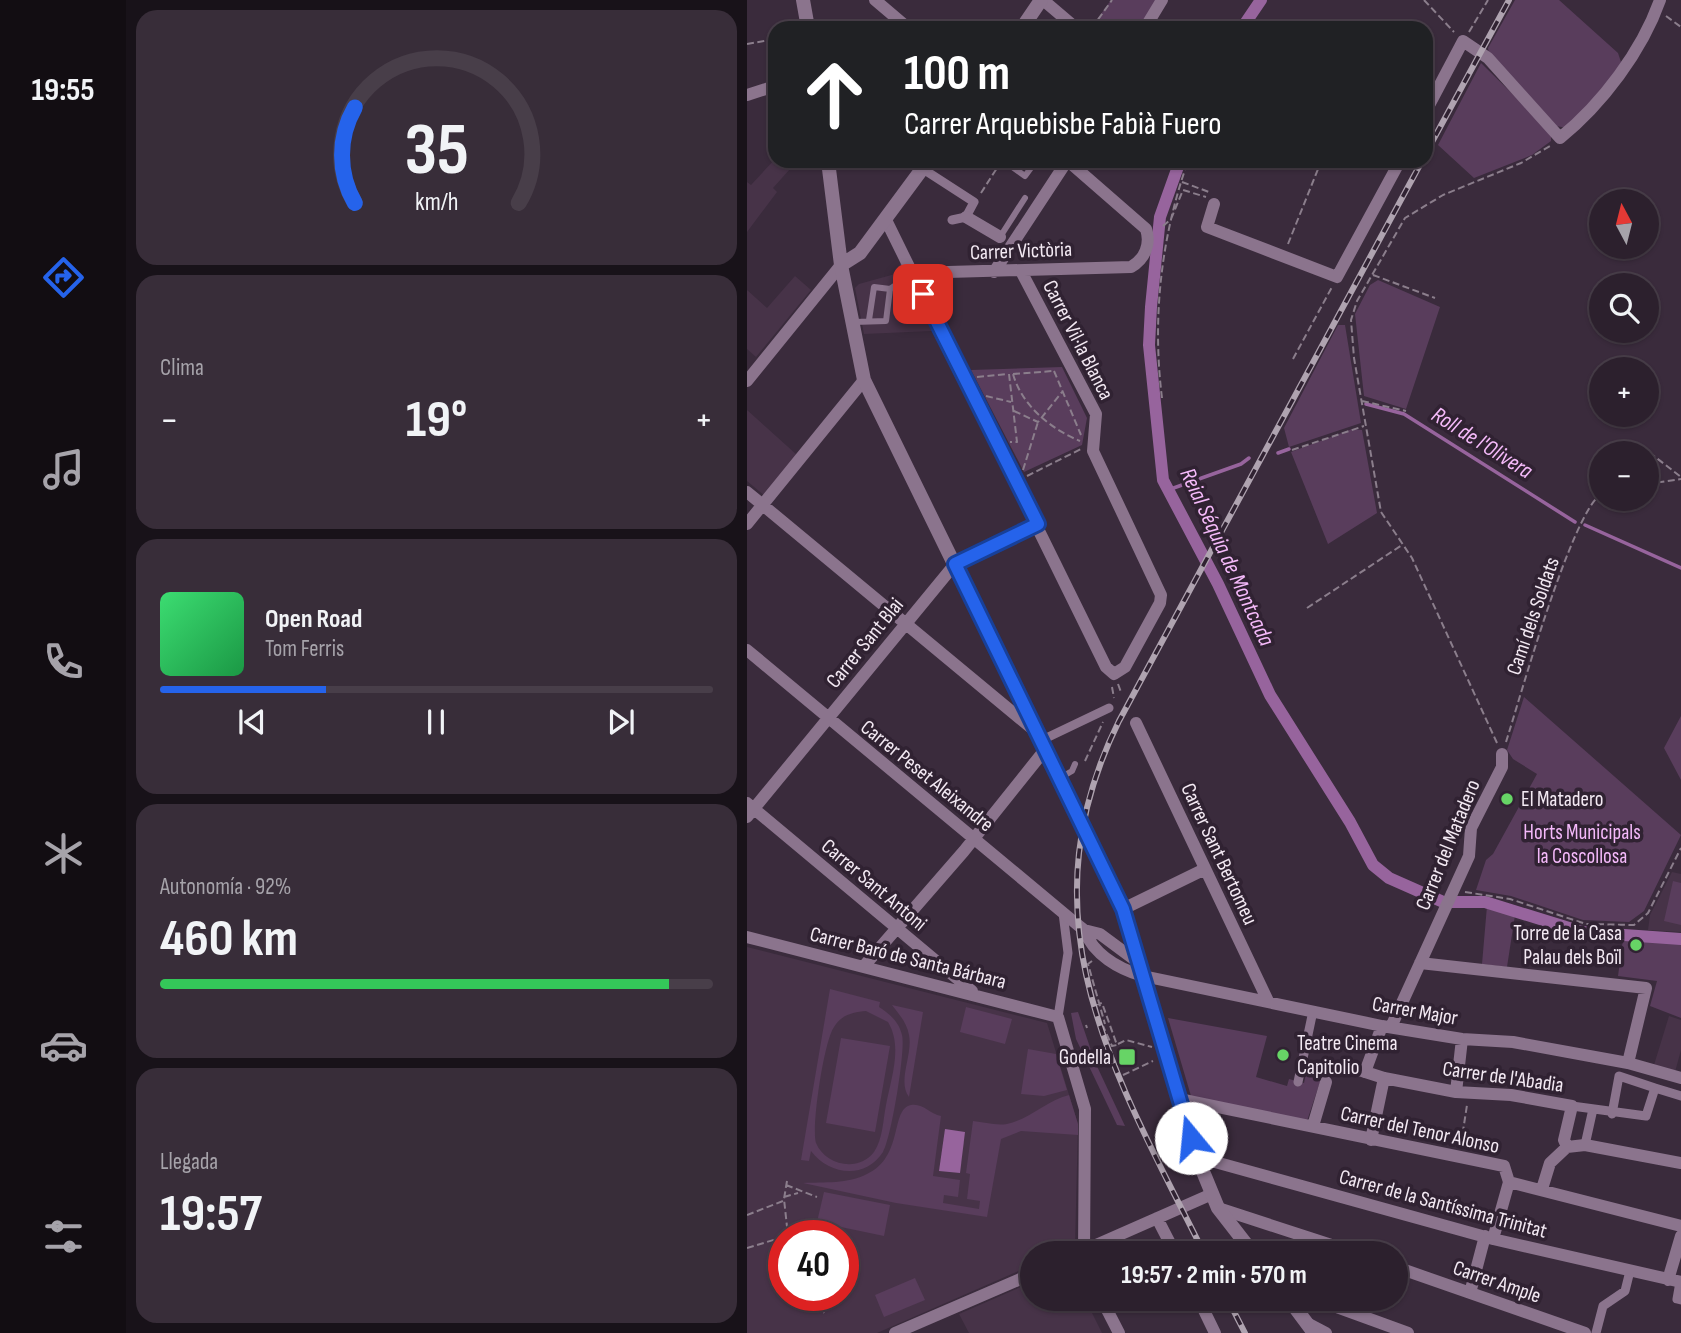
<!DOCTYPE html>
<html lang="es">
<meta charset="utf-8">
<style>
body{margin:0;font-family:"Sofia Sans Condensed",sans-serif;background:#382d39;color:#f1f3f6;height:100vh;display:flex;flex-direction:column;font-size:26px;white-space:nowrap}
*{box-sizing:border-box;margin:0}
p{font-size:23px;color:#a6a3aa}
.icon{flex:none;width:38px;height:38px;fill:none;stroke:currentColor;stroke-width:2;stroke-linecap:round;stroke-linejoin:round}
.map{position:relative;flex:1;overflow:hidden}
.panel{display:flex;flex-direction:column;gap:10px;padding:10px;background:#181219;width:621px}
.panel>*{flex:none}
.banner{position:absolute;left:21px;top:21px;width:665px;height:147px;border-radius:21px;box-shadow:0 2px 5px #0004,0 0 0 2px #483e49;background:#202124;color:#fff;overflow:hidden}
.needle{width:46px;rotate:353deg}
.tools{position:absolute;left:842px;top:189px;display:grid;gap:14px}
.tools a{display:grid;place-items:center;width:70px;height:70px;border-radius:50%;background:#2c202d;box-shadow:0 2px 5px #0004,0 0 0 2px #483e49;font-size:35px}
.speed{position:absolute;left:21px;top:1220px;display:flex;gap:14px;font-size:35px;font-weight:700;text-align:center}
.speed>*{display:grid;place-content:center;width:91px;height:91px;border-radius:50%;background:#2c202d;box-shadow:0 2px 5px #0004,0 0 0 2px #483e49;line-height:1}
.speed .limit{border:10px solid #d22;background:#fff;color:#111}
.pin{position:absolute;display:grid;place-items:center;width:60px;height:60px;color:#fff;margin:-30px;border-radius:14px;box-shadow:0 4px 10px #0006}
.me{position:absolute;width:77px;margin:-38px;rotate:343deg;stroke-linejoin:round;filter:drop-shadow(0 0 5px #0008)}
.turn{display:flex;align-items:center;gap:24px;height:147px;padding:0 21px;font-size:32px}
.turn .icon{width:91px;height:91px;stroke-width:2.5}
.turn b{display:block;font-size:49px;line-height:60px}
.big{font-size:52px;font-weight:700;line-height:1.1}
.panel .widget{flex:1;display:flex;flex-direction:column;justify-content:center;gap:10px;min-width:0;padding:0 24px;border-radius:21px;background:#382d39}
.panel .dial{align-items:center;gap:0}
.dial svg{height:182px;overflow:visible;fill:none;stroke:#483e49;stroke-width:7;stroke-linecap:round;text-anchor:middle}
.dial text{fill:#f1f3f6;stroke:none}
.song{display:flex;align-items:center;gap:21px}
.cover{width:84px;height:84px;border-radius:10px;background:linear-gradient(135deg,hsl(140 70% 55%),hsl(140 70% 35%))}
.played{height:7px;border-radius:4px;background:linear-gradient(90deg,#2563eb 30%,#483e49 30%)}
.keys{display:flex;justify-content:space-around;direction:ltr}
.heat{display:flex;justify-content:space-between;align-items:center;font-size:38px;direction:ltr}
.charge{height:10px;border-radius:5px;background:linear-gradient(90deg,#34c759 92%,#483e49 0)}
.trip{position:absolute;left:273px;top:1241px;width:388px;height:70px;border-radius:35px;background:#2c202d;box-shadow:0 2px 5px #0004,0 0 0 2px #483e49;font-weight:700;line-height:70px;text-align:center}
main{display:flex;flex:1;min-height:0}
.tab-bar{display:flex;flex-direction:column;width:126px;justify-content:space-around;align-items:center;background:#120d12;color:#a6a3aa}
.tab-bar .icon{width:49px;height:49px}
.tab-bar .current{color:#2563eb}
.tab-bar b{font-size:32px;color:#f1f3f6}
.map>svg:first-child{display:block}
</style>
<main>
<nav class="tab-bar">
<b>19:55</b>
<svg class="icon current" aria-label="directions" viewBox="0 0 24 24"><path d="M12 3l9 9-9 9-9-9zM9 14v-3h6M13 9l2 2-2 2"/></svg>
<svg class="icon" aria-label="music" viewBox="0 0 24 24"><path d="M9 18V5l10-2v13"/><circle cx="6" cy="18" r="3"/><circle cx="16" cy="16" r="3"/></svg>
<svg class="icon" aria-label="phone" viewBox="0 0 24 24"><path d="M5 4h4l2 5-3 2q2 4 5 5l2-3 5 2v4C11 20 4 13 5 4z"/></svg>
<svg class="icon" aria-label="climate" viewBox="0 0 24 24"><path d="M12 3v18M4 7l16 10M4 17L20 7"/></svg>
<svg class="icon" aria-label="car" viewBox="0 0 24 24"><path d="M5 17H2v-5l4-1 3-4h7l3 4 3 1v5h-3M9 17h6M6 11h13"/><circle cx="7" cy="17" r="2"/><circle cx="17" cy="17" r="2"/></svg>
<svg class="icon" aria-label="filters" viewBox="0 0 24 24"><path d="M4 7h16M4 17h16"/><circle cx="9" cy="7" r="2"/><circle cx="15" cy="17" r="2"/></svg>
</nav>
<section class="panel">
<div class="widget dial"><svg viewBox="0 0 100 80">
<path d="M14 69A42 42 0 1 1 86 69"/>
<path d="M14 69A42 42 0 0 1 14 27" stroke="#2563eb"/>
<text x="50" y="56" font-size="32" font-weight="700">35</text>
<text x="50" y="72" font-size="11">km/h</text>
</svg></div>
<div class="widget"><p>Clima</p>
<div class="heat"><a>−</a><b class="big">19°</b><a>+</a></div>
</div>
<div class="widget">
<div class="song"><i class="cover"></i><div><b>Open Road</b><p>Tom Ferris</p></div></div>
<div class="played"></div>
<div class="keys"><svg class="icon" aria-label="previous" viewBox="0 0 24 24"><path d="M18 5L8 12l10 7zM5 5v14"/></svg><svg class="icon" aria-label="pause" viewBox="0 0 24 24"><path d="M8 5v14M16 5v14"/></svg><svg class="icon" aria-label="next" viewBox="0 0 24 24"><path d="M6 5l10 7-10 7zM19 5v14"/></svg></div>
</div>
<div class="widget"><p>Autonomía · 92%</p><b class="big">460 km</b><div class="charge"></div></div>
<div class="widget"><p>Llegada</p><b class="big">19:57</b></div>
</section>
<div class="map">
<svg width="934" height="1333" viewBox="0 0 934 1333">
<rect width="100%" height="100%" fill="#3a2b3c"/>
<path fill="#473348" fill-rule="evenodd" d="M 28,159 L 43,169 L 26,188 L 30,192 L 0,232 L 0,182 L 4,185 Z
M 154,262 L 185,331 L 117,334 L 108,288 L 112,284 L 148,274 Z
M 48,276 L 64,290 L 9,357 L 0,349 L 0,290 L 20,308 Z
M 0,410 L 50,455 L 18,496 L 0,481 Z
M 925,872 L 934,874 L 934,932 L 901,930 L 903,915 Z
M 0,947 L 300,1023 L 331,1124 L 328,1247 L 314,1253 L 285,1253 L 285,1265 L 130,1333 L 0,1333 ZM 37,1236 L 96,1236 L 96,1295 L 37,1295 Z
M 922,1016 L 934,1020 L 934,1050 L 928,1072 L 907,1065 Z
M 285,1282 L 285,1298 L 338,1299 L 355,1333 L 222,1333 L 212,1314 Z"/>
<path fill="#593d5c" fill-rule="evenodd" d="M 364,0 L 412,0 L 393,28 L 344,28 Z
M 768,0 L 812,0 L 871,53 L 874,62 L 867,76 L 820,128 L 809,126 L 742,54 L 741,48 Z
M 734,63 L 797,125 L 804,134 L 804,141 L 785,155 L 727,178 L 691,145 Z
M 631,280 L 693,307 L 659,409 L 617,396 L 608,314 L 623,285 Z
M 591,325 L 598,325 L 614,423 L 542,447 L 537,428 Z
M 315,367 L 340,418 L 335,445 L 277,472 L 224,370 Z
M 605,429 L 615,430 L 630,513 L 581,544 L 544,452 Z
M 777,697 L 934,835 L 897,911 L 882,922 L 836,920 L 764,896 L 729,890 L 739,860 L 746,854 L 790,774 L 766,759 L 760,750 Z
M 934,716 L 934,780 L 917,748 Z
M 926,881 L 934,883 L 934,925 L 917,921 Z
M 740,906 L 768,915 L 760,967 L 735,964 Z
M 876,939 L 934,942 L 934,1018 L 903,1006 L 910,981 L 871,976 Z
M 83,989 L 133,1002 L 132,1007 C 143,1014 152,1022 155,1035 C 159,1049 144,1140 136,1152 C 118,1180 82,1175 64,1151 L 62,1161 L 54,1160 ZM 119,1011 L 141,1022 C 156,1047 144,1078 139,1105 C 136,1120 136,1139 127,1152 C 111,1173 78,1165 69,1143 C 64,1128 77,1041 87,1027 C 94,1015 106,1012 119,1011 Z
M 145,1005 L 176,1012 L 162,1097 C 150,1081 166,1055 162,1035 C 160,1023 152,1014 145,1005 Z
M 219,1007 L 265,1019 L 258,1044 L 213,1032 Z
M 331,1012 L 348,1062 L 378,1126 L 370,1125 L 329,1039 L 324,1013 Z
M 421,1018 L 520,1036 L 509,1077 L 540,1086 L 542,1079 L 557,1083 L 560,1069 L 574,1079 L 560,1121 L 444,1096 Z
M 94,1038 L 143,1046 L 128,1132 L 79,1123 Z
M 281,1049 L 309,1054 L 320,1090 L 297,1096 L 274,1094 Z
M 322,1095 L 331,1124 L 331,1135 L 274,1131 L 254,1139 L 240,1217 L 149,1203 L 56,1183 C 77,1182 101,1184 120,1174 C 157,1157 143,1109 164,1105 C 176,1103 183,1114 194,1116 L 186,1176 L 213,1180 L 211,1197 L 197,1195 L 196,1203 L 232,1209 L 233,1201 L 220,1199 L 223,1174 L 219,1173 L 226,1121 C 237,1122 249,1126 260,1124 C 283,1119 299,1101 322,1095 Z
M 77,1192 L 143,1205 L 137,1236 L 70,1222 Z
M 168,1278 L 178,1300 L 137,1317 L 128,1295 Z"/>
<path fill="#97649d" d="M 198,1129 L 218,1132 L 213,1173 L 192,1171 Z"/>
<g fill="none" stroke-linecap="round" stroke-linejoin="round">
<path stroke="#97649d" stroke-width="3.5" d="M 619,404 L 657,414 L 828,522
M 531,453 L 542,449
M 421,490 L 494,464 L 502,458
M 838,525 L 934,568"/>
<path stroke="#97649d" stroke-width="12" d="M 495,28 L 514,0
M 433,161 L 413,217 L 404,307 L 402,345 L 416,480 L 471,584 L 523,695 L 603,822 L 626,865 L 642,878 L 694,901
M 704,902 L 738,902 L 835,932 L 934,939"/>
<path stroke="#8b7e8c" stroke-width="2" stroke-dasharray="7 3.5" stroke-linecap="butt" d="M 677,0 L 707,32
M 919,16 L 934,27
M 345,28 L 365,0
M 722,32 L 741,0
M 0,44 L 28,39
M 435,182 L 462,192
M 234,193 L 250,168
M 424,219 L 436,190 L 459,197
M 541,244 L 571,169 L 578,161
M 626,275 L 688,298
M 546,359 L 585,287
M 307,371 L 334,435
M 262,374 L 270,442 L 263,442
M 266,374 C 275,406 304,429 333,441
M 266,374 L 306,371
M 230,377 L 261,374
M 239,396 L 264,402
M 415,398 C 405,318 414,237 441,161
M 615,401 L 659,411
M 267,411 L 291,422 L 315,392
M 894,446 L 934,477
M 545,450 L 617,426
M 276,470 L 291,422
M 280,476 L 334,449
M 900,484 L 934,479
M 560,608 L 655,545
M 371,684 L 374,692
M 365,687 L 367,698
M 759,742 C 773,698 824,515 854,494
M 750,743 L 665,558 L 634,512 L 607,358 L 604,320 L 610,301 L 658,218 L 696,195 L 774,163 L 803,146
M 338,761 L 356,722
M 718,892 L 763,899 L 839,924 L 887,925 L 901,913 L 934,848
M 345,961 L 341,964 L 358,1024
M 348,1005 L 355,1003 L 370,1045 L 365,1046 L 356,1026
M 339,1025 L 340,1028
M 371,1044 L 379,1040 L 405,1047
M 376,1075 L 406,1061
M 714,1144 L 720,1105
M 40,1181 L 37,1199 L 41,1236
M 39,1185 L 70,1197
M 37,1197 L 51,1193
M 0,1215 L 36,1201
M 0,1248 L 33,1238 L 40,1232
M 65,1295 L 77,1313"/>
<path stroke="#8b748d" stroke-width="6" d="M 257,161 L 278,176 L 289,161
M 253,237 L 278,198
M 122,320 L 127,287 L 143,289
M 107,322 L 139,321 L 143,289 L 165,274
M 313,778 L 325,771 L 328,764"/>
<path stroke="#8b748d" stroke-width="9" d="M 176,169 L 227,202 L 219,217 L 205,220
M 293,741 L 362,708
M 311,1017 L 321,953 L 316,913
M 551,1082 L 566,1011
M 908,1088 L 934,1096
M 825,1106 L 899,1116 L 908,1088 L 872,1076 L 865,1114
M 838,1145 L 846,1109
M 933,1282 L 930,1299 L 934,1300
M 849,1333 L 856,1306 L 878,1291 L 883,1271"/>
<path stroke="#8b748d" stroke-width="12" d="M 128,0 L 161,28
M 296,0 L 329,28
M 398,28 L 415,0
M 0,95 L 28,86
M 679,111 L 716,41 L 741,58 L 813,138 C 855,104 895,51 913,0
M 467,204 L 460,227 L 590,277 L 653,161
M 219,217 L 253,237
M 139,220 L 359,667 L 367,674 L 378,667 L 413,603 L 414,595 L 346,451 L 349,414 L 274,271
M 247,272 L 320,161
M 166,273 L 384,267 C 398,259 404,244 399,229 L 321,161
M 0,381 L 94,265
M 0,492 L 288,731
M 0,524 L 117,380
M 0,650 L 326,921 L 337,930 L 353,934 L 392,963
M 389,723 L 521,1001
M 0,803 L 225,991
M 0,817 L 208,564 L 291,524
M 376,909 L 458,869
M 337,930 C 347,955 372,969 396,976 L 635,1026 L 715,1039 L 766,1042 L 881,1063 L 934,1078
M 0,937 L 311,1017 L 338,1109 L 337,1253
M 673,963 L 899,988 L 881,1063
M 117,966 L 217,851 L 297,751
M 644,1027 L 722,856 L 724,828 L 755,767 L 755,754
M 609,1069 L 637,1078 L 709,1092 L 764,1095 L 825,1106 L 817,1140 L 820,1147
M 618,1072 L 635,1026
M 709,1092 L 715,1039
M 432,1099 L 757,1166 L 762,1182 L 934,1226
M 566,1126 L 579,1082
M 624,1140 L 637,1078
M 820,1147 L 838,1145 L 934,1163
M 450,1157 L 746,1239 L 934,1282
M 795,1189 L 803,1163 L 820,1147
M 471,1208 L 609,1253
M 410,1218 L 428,1253
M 746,1239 L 762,1182
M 331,1253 L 465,1194
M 649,1267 L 838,1333
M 921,1280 L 934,1236
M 723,1293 L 738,1236
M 354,1298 L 372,1333
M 451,1298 L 468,1333
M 565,1298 L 661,1333
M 560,1323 L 579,1333
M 148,1333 L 285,1274"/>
<path stroke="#8b748d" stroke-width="14" d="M 56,0 L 61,28
M 275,28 L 294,0
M 81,161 L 94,265 L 117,380 L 376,909 L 450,1157 L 471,1208 L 506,1253
M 94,265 L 113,253 L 181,161
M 541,1298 L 567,1333"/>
<g stroke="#afa3b0" stroke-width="6">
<path id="rail" d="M 679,153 L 762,0
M 457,1253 C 368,1075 273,921 372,721 L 675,161
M 480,1298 L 498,1333"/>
</g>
<use href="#rail" stroke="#302232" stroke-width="3.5" stroke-dasharray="10" stroke-linecap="butt"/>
<path stroke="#8b7e8c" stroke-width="2" stroke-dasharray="7 3.5" stroke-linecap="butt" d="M 416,226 L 424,219"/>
</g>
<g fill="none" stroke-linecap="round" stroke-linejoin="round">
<g stroke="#184099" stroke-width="18">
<path id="route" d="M 176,294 L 291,524 L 208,564 L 376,909 L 444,1138"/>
</g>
<use href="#route" stroke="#2563eb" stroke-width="12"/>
</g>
<g fill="#67d466" stroke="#302232" stroke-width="2.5">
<circle cx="760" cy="799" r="7"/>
<circle cx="889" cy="945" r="7"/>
<circle cx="536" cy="1055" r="7"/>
<rect x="371" y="1048" width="18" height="18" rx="3.5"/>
</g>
<g text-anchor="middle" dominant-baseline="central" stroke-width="7" stroke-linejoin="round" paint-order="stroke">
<g font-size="21" fill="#f3e9f3" stroke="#302232">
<text transform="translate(274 251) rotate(-2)">Carrer Victòria</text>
<text transform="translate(331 340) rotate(63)">Carrer Vil·la Blanca</text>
<text transform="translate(786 616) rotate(-71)">Camí dels Soldats</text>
<text transform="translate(118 643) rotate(-51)">Carrer Sant Blai</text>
<text transform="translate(180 776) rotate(39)">Carrer Peset Aleixandre</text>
<text transform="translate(701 845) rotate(-68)">Carrer del Matadero</text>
<text transform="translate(472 854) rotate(65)">Carrer Sant Bertomeu</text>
<text transform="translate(127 885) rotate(40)">Carrer Sant Antoni</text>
<text transform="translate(161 958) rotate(14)">Carrer Baró de Santa Bárbara</text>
<text transform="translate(668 1011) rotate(10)">Carrer Major</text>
<text transform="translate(756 1077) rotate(8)">Carrer de l'Abadia</text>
<text transform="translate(673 1130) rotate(12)">Carrer del Tenor Alonso</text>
<text transform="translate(696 1204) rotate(15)">Carrer de la Santíssima Trinitat</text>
<text transform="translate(750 1282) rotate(19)">Carrer Ample</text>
</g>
<g font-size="21" fill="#f3e9f3" stroke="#302232" text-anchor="start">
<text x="774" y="799">El Matadero</text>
<text x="875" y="933" text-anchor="end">Torre de la Casa<tspan x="875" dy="24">Palau dels Boïl</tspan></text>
<text x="550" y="1043">Teatre Cinema<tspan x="550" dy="24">Capitolio</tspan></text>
<text x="364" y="1057" text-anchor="end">Godella</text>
</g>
<g font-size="21" fill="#f4b9fa" stroke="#302232">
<text x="835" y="832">Horts Municipals<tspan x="835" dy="24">la Coscollosa</tspan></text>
</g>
<g font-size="23" font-style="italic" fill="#f5bafa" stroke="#302232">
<text transform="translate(735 443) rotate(32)">Roll de l'Olivera</text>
<text transform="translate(480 557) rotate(65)">Reial Séquia de Montcada</text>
</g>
</g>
</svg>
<div class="tools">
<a><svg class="needle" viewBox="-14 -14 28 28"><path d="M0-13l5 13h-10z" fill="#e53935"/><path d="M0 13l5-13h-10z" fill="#a6a3aa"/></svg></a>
<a><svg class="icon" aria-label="search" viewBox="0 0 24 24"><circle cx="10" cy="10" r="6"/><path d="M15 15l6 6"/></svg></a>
<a>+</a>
<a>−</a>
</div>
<div class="speed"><div class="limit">40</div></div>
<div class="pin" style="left:176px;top:294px;background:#d93025"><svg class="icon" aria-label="arrive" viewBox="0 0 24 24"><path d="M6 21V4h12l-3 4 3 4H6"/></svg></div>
<svg class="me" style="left:444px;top:1138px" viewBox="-20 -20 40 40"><circle r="19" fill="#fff"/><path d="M0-13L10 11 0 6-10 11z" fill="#2563eb"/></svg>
<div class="trip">19:57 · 2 min · 570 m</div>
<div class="banner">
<div class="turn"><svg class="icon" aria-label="ahead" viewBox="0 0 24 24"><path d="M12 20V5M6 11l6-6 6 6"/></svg><div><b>100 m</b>Carrer Arquebisbe Fabià Fuero</div></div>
</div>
</div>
</main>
